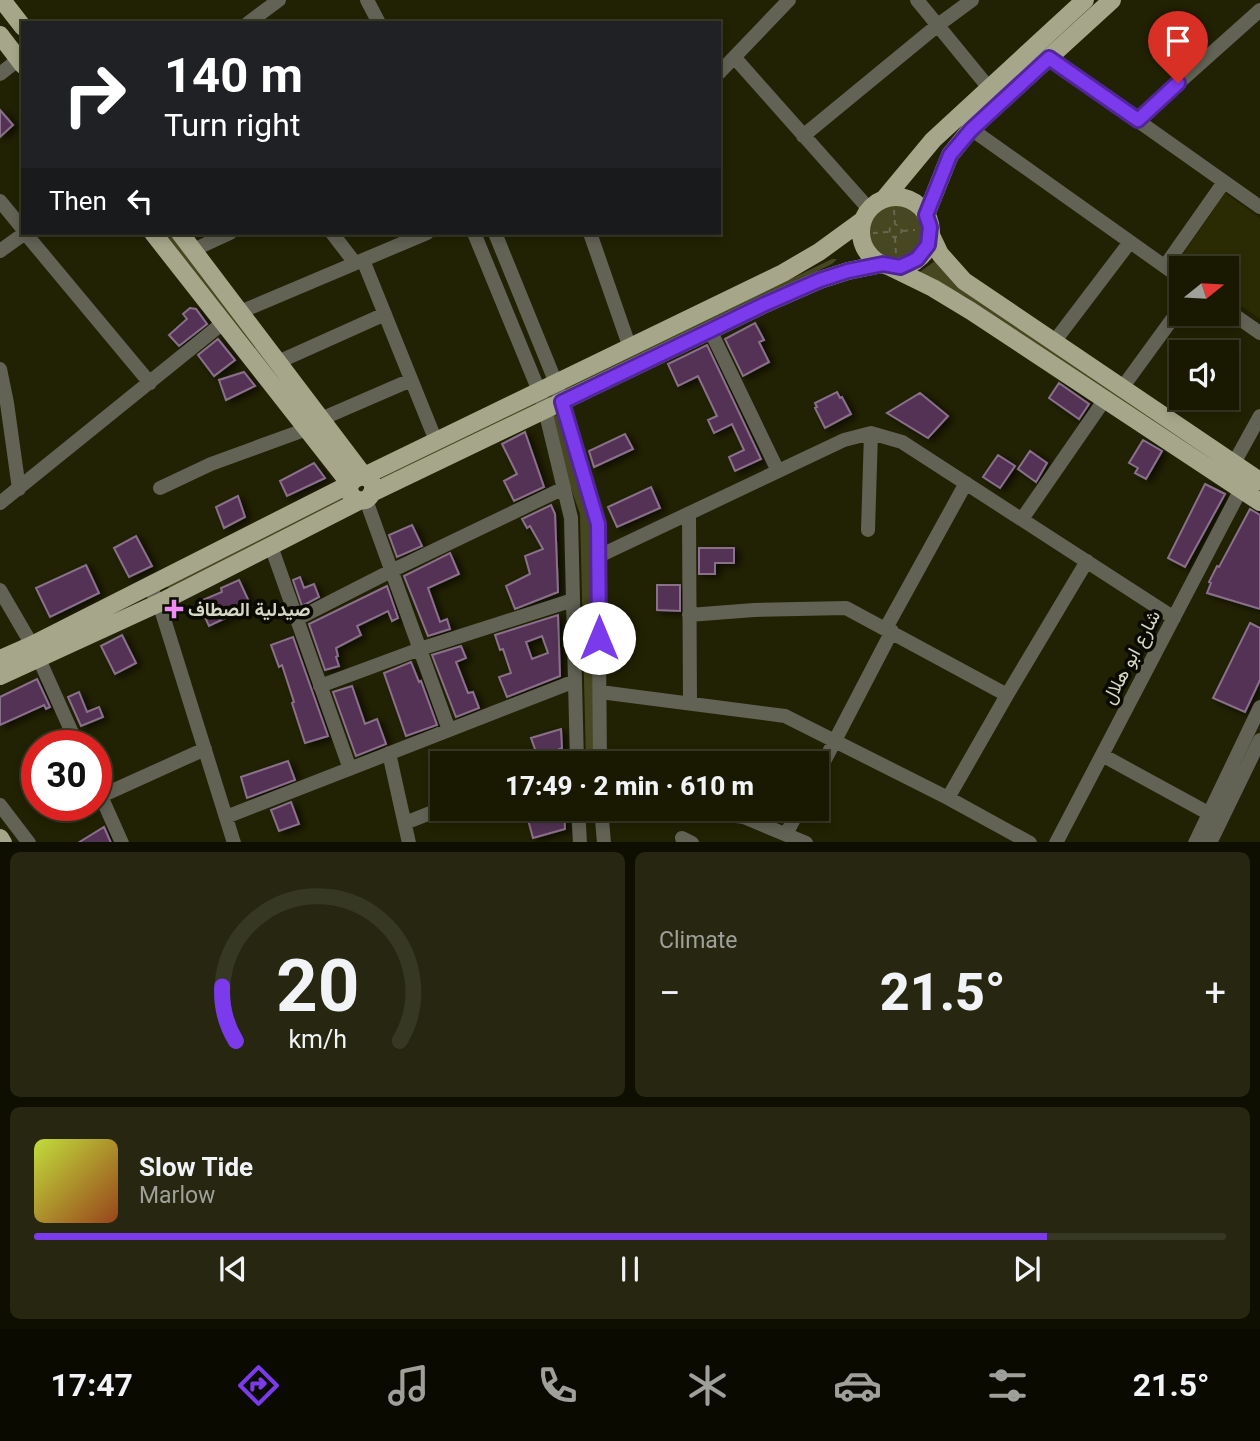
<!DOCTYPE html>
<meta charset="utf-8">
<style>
body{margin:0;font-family:Roboto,Vazirmatn,sans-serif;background:#262611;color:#f1f3f6;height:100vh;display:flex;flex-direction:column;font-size:26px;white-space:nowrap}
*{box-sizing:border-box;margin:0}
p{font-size:23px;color:#9fa099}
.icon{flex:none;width:38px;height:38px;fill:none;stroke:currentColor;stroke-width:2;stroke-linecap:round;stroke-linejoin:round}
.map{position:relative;height:842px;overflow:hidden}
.panel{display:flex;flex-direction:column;gap:10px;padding:10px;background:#0e0e01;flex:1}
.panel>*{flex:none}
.guide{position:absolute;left:21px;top:21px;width:700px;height:214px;border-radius:0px;box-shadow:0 4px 10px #0003,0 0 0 2px #373824;background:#202124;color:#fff;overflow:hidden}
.needle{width:46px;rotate:72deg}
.fabs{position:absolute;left:1169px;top:256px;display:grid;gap:14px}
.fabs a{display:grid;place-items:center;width:70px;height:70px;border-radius:0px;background:#191902;box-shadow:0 4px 10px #0003,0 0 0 2px #373824;font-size:35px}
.speed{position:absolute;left:21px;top:730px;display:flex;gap:14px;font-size:35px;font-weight:700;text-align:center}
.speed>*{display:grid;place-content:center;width:91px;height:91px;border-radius:50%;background:#191902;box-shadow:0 4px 10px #0003,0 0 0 2px #373824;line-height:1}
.speed .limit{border:10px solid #d22;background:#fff;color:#111}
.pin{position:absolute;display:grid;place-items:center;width:60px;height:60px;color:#fff;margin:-72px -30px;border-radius:50% 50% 50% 0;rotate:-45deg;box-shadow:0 0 7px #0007}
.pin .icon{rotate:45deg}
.me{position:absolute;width:77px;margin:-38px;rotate:0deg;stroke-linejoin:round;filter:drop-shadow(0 0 5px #0008)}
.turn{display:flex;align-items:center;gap:24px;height:147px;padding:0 28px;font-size:32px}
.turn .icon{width:91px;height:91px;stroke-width:2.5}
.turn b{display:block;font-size:49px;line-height:60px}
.then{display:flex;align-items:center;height:66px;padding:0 28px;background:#0003;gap:14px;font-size:26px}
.big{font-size:52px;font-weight:800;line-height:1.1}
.panel .card{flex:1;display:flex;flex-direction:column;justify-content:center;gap:10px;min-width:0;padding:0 24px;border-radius:10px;background:#262611}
.panel .dial{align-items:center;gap:0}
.dial svg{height:182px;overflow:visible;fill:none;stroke:#373824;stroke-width:7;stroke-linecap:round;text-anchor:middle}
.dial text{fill:#f1f3f6;stroke:none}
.song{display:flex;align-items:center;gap:21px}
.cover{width:84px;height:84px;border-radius:10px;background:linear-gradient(135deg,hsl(70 70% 55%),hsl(20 70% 35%))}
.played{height:7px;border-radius:4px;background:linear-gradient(90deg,#7c3aed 85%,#373824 85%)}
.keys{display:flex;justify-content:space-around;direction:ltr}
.heat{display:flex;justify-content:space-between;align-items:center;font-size:38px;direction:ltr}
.panel .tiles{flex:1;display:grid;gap:10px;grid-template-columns:1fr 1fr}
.card:last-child{grid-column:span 2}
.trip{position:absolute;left:430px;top:751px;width:399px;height:70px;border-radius:0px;background:#191902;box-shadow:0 4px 10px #0003,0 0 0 2px #373824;font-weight:800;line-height:70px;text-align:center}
.dock{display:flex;height:112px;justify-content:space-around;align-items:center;background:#0a0a01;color:#9fa099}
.dock .icon{width:49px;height:49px}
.dock .selected{color:#7c3aed}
.dock b{font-size:32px;color:#f1f3f6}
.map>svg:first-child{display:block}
</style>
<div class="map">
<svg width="1260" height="843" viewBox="0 0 1260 843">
<defs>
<filter id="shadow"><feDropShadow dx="4.5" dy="2.5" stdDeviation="3.5" flood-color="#0009"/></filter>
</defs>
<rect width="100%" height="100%" fill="#212103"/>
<path fill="#2b2b03" d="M 1225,193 L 1260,218 L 1260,319 L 1227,296 L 1227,268 L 1186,268 L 1178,262 Z"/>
<path fill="#474722" d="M866 231a29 29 0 1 1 58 0a29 29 0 1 1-58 0Z
M 163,233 L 171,233 L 342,454 L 335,458 Z
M 939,258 L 1260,487 L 1260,494 L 966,297 L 947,287 L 917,274 Z
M 832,259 L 837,259 L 832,264 L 382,482 L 380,477 Z
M 554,415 L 558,416 L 590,520 L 595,763 L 586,763 L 580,514 L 547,421 Z
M 345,495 L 342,500 L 170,588 L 167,587 L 167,581 Z"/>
<path fill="#533055" stroke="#89718a" stroke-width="2" fill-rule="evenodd" filter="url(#shadow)" d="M 0,110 L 13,125 L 0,137 Z
M 190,308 L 196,309 L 207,324 L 179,346 L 169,335 L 187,319 L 183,314 Z
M 755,323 L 764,340 L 759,342 L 769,362 L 743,376 L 725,339 Z
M 218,339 L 235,360 L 214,376 L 198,355 Z
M 707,345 L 761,459 L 735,471 L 729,457 L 744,450 L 732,424 L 714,433 L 708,420 L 717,416 L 698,376 L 678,386 L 668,364 Z
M 244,372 L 255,386 L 226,400 L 219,380 Z
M 1059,383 L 1089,404 L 1079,419 L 1049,398 Z
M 837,392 L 840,398 L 842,397 L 851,414 L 825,428 L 815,408 L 817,407 L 815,403 Z
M 920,393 L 948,416 L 928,438 L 887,413 Z
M 525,432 L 544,487 L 514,501 L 504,481 L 517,474 L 502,444 Z
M 625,434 L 633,449 L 594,467 L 589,451 Z
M 1143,440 L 1162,451 L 1146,479 L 1135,473 L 1138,468 L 1129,463 Z
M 1030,451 L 1047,463 L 1036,482 L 1018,469 Z
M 998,455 L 1015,466 L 1000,488 L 983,477 Z
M 314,463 L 325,478 L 287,496 L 280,481 Z
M 1205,484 L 1225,494 L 1185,567 L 1168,558 Z
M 651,487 L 660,508 L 617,527 L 608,507 Z
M 238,496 L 245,517 L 224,528 L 216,507 Z
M 551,505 L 555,514 L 558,592 L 515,609 L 506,586 L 530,574 L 525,556 L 543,549 L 530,526 L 527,528 L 522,519 Z
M 1250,509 L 1260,515 L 1260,609 L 1207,593 L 1211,583 L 1209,582 L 1217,566 L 1219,567 Z
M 412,525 L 422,546 L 397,557 L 389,535 Z
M 136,536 L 152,566 L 129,577 L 114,548 Z
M 699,548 L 734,548 L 734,563 L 715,563 L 715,574 L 699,574 Z
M 450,553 L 459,574 L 428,588 L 440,622 L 447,619 L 450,629 L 428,636 L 404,576 Z
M 86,565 L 99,593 L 50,617 L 36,588 Z
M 300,577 L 304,588 L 314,584 L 319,597 L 302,606 L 293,580 Z
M 239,580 L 251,606 L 209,626 L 198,602 L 222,592 L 221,588 Z
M 657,585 L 680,585 L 680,611 L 657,610 Z
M 387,586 L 398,618 L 392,621 L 388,611 L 357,626 L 361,635 L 336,648 L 338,656 L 336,657 L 339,666 L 325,670 L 309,624 Z
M 558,615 L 560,676 L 507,697 L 499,677 L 511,673 L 503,649 L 500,650 L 495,635 ZM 542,636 L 548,653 L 532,659 L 526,642 Z
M 1250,623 L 1260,628 L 1260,680 L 1245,712 L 1213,698 Z
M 122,635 L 136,663 L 115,674 L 101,646 Z
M 293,637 L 328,736 L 305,743 L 292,703 L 294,702 L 282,665 L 279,667 L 271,645 Z
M 461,646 L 466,658 L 456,662 L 468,693 L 473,692 L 479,708 L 456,717 L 432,655 Z
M 411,662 L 419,682 L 421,681 L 437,725 L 406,736 L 384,673 Z
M 37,679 L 50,707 L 46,709 L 44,705 L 0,725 L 0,697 Z
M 352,686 L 365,724 L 377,719 L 386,744 L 356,756 L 333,692 Z
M 79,692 L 87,712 L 99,707 L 103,717 L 81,726 L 68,697 Z
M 561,729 L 562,748 L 548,754 L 542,762 L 540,763 L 531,738 Z
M 288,761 L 295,780 L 247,798 L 241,777 Z
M 291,802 L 299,824 L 279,831 L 271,810 Z
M 564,809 L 565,829 L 533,838 L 527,816 Z
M 104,827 L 111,843 L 78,843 Z"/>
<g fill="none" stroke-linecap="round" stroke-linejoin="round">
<path stroke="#67684e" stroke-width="2" stroke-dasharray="5 5" stroke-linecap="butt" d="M 894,210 L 895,224 L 890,228 C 888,235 892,239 899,236 L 902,231 L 900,227 L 895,224
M 903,231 L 915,230
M 873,233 L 888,232
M 895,238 L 896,254"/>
<path stroke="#626255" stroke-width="14" d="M 367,0 L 379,23
M 917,0 L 989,88
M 248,23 L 279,0
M 735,58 L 869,209
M 1049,58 L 1260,207
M 719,73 L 789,0
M 0,74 L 23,56
M 1137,120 L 1260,10
M 971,129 L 1181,278
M 803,136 L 938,25 L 972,0
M 0,201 L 23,229
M 25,233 L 150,383
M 332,233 L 355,263
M 474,233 L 539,391 L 545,410 L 571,518 L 577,763
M 495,233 L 556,383 L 598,524 L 600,763
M 590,233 L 630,348
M 193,250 L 230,233
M 0,251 L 25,233
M 363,260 L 436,441
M 1165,266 L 1224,182
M 1227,310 L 1260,333
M 240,312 L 427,233
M 710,330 L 778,471
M 1054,342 L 1130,242
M 278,362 L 385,314
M 0,369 L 7,403 L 19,489
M 1122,388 L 1181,307
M 321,419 L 411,380
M 1234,463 L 1260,416
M 160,488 L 211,464 L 307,429
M 366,500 L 449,730
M 0,503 L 224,322
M 689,514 L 690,703
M 1022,519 L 1105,399
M 868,530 L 871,433
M 271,546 L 350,769
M 599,556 L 844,440 L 871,433 L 902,442 L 1174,618
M 148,585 L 159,603 L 234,843
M 0,590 L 32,645
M 689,615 L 754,610 L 846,608 L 1007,695 L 948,798
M 297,619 L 391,571 L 564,488
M 886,628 L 966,483
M 39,659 L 78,746
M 320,686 L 420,649 L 573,600
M 600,692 L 785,716 L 948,798 L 1030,843
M 1007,695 L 1087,561
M 389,753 L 409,843
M 1102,755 L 1208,813
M 552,763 L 577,753
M 817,775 L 892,631
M 96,785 L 122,843
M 101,796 L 205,749
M 0,805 L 29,843
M 578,808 L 580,843
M 601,808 L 604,843
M 677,808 L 744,817 L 806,843
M 226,817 L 575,681
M 405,823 L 443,808
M 786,834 L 800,808
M 682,838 L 692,843
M 1056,843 L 1241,489
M 1195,843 L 1260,707
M 1210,843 L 1260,740"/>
<path stroke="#a6a78a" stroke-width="18" d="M 2,0 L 23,27
M 0,35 L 23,65
M861 232a35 35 0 1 1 70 0a35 35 0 1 1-70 0Z
M 884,199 L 933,140 L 1085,0
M 926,215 L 950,155 L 971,129 L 1112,0
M 180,233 L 364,476 L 783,273 L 819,252 L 863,220
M 930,233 L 940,254 L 964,281 L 1260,481
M 888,266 L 933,288 L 971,311 L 1260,502
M 374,492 L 765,304 L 820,280 L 848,271 L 882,264
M 0,659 L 32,645 L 350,484 C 364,466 384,486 366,500 C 355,502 347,495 350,484 L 153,233
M 0,676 L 159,603 L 359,501
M 0,838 L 3,843"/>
</g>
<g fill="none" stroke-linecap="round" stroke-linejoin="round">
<g stroke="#51269a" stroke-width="18">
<path id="route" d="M 599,638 L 598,524 L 562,402 L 765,304 L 820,280 L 848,271 L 883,264 L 900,267 L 917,259 L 928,245 L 930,227 L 926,215 L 950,155 L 971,130 L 1049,58 L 1138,120 L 1178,83"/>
</g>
<use href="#route" stroke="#7c3aed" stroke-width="12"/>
</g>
<path fill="#ef8bf7" stroke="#0a0a01" stroke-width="2.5" d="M170.5 598.5h7v7h7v7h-7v7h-7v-7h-7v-7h7z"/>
<g text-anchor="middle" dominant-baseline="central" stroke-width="7" stroke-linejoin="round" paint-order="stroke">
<g font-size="19" font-weight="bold" fill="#d5d6c4" stroke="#0a0a01" text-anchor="start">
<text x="188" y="609">صيدلية الصطاف</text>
</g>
<g font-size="19" fill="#d5d6c4" stroke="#0a0a01">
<text transform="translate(1131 657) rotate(-62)">شارع ابو هلال</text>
</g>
</g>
</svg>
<div class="fabs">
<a><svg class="needle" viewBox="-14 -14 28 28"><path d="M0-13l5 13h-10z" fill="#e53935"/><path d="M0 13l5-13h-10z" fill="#9fa099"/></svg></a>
<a><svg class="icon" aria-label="sound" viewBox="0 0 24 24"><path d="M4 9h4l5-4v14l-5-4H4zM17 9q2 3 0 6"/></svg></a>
</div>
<div class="speed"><div class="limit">30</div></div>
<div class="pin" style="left:1178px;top:83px;background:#d93025"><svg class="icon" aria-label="arrive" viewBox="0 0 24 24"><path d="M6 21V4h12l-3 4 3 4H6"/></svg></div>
<svg class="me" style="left:599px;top:638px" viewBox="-20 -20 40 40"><circle r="19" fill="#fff"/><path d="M0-13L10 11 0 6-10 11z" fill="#7c3aed"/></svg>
<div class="trip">17:49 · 2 min · 610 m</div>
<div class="guide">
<div class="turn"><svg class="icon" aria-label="right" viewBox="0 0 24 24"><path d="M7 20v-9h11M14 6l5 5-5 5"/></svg><div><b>140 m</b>Turn right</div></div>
<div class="then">Then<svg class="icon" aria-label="left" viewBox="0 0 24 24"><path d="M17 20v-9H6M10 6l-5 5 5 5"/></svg></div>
</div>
</div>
<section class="panel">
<div class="tiles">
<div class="card dial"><svg viewBox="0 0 100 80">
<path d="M14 69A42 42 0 1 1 86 69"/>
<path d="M14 69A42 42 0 0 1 8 45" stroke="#7c3aed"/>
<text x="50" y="56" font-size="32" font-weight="700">20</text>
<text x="50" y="72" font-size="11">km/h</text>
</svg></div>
<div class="card"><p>Climate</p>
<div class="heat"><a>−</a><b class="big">21.5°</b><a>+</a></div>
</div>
<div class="card">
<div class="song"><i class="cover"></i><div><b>Slow Tide</b><p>Marlow</p></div></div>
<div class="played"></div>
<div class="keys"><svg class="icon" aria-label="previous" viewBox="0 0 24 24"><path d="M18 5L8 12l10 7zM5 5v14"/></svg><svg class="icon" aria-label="pause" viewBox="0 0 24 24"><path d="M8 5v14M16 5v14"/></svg><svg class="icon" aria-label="next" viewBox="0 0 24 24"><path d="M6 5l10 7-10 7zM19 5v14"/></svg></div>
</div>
</div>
</section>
<nav class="dock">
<b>17:47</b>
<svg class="icon selected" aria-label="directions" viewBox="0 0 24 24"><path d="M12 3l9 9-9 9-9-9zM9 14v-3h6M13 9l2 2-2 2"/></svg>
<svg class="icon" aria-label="music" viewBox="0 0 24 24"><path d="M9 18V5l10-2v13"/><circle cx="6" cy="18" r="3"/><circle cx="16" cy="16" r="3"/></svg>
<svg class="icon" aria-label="phone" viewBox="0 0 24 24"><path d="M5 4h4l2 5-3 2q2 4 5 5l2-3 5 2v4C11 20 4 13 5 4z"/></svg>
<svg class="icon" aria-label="climate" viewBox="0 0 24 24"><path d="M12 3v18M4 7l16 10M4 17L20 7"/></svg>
<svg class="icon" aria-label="car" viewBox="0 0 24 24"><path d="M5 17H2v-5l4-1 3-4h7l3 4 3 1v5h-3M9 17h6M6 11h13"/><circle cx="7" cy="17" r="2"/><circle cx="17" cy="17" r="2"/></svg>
<svg class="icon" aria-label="filters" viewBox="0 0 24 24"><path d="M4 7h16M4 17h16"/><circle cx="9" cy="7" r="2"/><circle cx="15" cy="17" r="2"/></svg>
<b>21.5°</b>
</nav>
